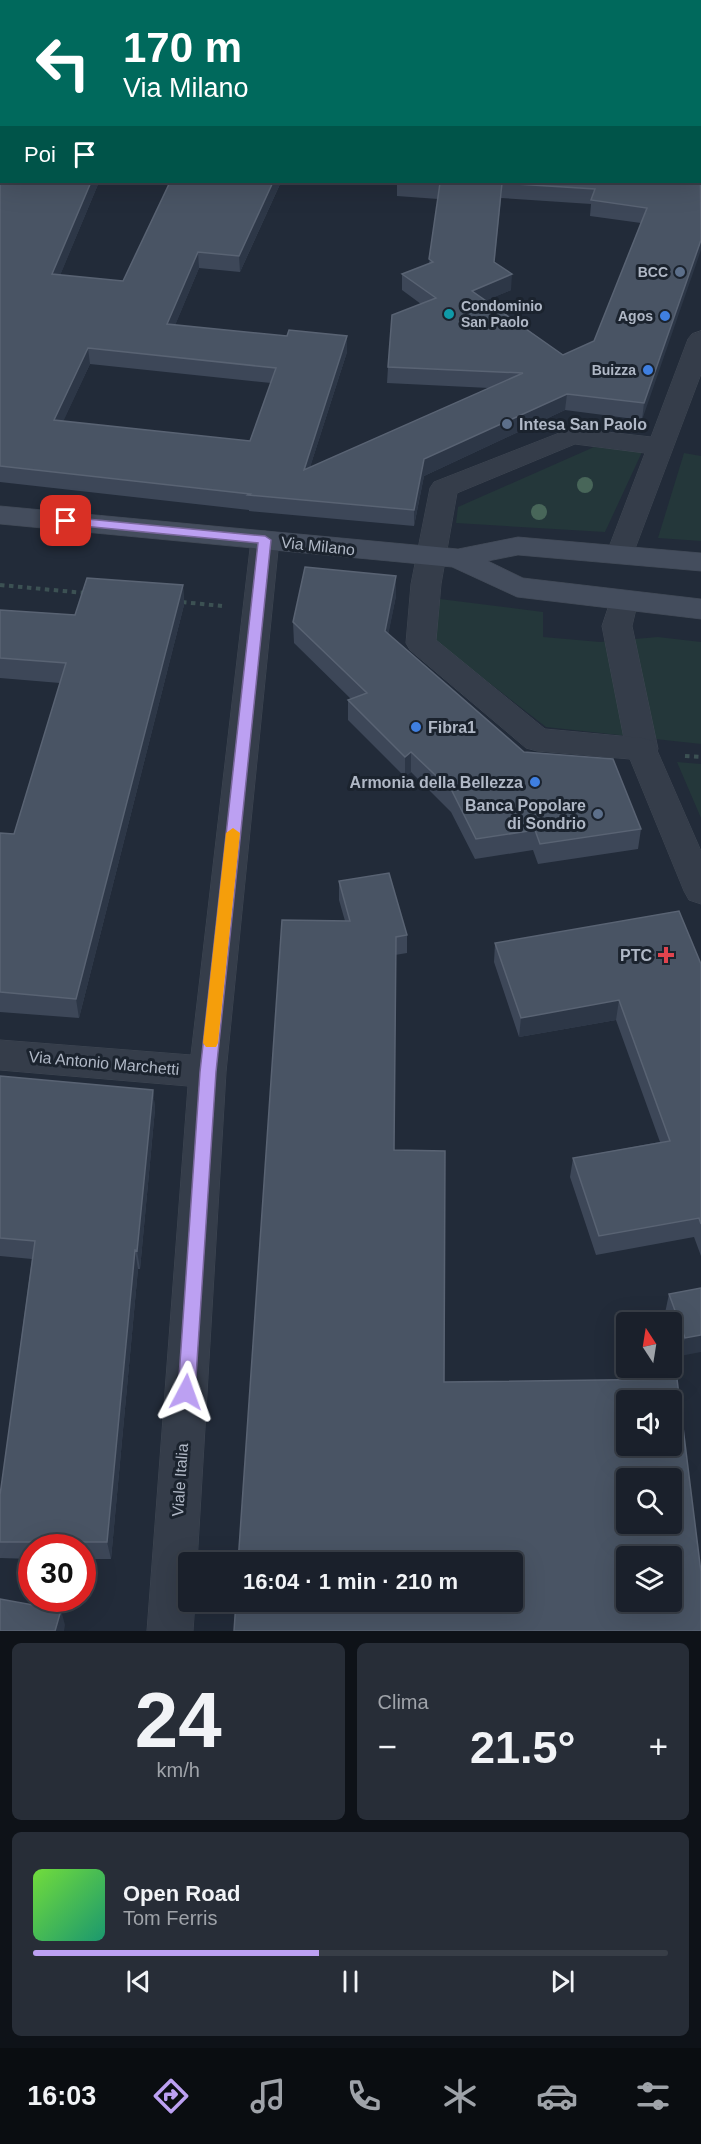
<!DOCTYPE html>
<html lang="it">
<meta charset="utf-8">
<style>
body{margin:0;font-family:Helvetica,sans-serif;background:#272d37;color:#f1f3f6;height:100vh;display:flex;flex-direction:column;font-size:22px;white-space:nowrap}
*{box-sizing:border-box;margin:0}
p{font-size:20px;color:#9fa3a9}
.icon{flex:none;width:33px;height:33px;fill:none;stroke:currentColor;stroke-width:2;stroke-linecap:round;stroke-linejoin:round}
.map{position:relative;height:1631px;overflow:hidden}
.panel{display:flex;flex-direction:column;gap:12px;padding:12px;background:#0e1218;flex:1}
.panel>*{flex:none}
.top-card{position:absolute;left:0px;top:0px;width:702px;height:183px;box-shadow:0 6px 24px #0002,0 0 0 2px #383e47;background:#00695c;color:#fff;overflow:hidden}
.needle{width:39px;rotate:348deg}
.buttons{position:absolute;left:616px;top:1312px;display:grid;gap:12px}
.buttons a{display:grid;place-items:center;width:66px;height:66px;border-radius:6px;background:#1a202b;box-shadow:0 6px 24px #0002,0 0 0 2px #383e47;font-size:30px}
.speed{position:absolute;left:18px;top:1534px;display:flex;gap:12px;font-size:30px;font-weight:700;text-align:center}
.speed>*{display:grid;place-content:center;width:78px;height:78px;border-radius:50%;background:#1a202b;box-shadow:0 6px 24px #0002,0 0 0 2px #383e47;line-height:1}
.speed .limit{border:9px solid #d22;background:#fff;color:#111}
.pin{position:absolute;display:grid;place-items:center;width:51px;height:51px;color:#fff;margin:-26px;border-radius:12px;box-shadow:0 3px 9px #0006}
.me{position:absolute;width:66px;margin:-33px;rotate:4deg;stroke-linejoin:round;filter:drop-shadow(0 0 4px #0008)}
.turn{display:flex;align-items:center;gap:21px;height:126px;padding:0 24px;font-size:27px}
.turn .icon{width:78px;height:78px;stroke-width:2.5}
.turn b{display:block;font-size:42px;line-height:51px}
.then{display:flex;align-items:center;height:57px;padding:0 24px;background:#0003;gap:12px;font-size:22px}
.big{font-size:45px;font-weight:800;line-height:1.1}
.panel .card{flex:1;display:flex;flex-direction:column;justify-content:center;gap:9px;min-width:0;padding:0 21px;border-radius:9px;background:#272d37}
.panel .dial{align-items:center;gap:0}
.dial b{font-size:78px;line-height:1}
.song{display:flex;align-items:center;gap:18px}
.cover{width:72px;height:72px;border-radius:9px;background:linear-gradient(135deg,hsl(100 70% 55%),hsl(160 70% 35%))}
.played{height:6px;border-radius:3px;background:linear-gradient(90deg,#bca0f2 45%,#383e47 45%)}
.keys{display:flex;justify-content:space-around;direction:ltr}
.heat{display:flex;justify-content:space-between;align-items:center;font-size:33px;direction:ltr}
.panel .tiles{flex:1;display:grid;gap:12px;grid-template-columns:1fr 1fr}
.card:last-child{grid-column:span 2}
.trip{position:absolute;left:178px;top:1552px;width:345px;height:60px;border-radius:6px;background:#1a202b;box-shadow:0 6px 24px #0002,0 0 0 2px #383e47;font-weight:800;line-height:60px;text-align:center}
.menu{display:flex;height:96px;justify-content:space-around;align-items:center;background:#0a0d11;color:#9fa3a9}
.menu .icon{width:42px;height:42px}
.menu .selected{color:#bca0f2}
.menu b{font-size:27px;color:#f1f3f6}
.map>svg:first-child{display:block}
</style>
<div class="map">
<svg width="701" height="1631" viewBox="0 0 701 1631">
<rect width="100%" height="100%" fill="#222b39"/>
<path fill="#24373a" d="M 594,447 L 642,452 L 605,532 L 456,523 L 458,507 Z
M 684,453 L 701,456 L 701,541 L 658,538 Z
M 440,599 L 543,612 L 543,637 L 600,642 L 658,637 L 701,642 L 701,744 L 546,727 L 434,640 Z
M 677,762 L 701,764 L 701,818 Z"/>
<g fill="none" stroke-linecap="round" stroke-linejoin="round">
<g stroke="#3f4753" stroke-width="1">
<path id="pedestrian" d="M 621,599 L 632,602 L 636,609 L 632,626 L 658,749 L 653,757 L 642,760 L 631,757 L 626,749 L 602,626 L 610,602 Z"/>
</g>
<g stroke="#3f4753" stroke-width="1">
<path id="minor" d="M 0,104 L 2,104 L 2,118 L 0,118 Z
M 701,331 L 701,374 L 633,554 L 623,556 L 613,554 L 609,547 L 645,453 L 575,444 L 457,493 L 441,584 L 436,640 L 545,729 L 642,738 L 653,741 L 701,851 L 701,904 L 689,900 L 684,891 L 630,759 L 537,751 L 526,748 L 410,650 L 406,643 L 411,584 L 430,488 L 434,482 L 572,428 L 651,437 L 688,339 L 692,334 Z
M 265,531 L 275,534 L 279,540 L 226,1072 L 197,1563 L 189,1563 L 189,1602 L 195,1602 L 193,1631 L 147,1631 L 188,1086 L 0,1070 L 0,1040 L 191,1055 L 251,540 L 255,534 Z"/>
</g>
<g stroke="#3f4753" stroke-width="1">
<path id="secondary" d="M 0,506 L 458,549 L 518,537 L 701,553 L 701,571 L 518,555 L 488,561 L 523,578 L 701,599 L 701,619 L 517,597 L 452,567 L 0,524 Z"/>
</g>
<path stroke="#3c5153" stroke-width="4" stroke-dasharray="4.5 4.5" stroke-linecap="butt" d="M 0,585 L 85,593
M 182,602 L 222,606
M 685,756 L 701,757"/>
<use href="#pedestrian" fill="#353d4a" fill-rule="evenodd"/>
<use href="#minor" fill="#353d4a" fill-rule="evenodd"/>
<use href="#secondary" fill="#444d5d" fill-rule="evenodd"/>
</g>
<g fill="#486659">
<circle cx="585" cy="485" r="8"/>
<circle cx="539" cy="512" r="8"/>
</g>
<path fill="#3d4758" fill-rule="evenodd" d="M 0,0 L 701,0 L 701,142 L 700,2 L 2,2 L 2,77 L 0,73 Z
M 0,139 L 2,182 L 99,182 L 60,275 L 123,281 L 281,182 L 240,272 L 199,268 L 175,325 L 347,352 L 310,467 L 489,388 L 387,383 L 388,367 L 421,304 L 402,290 L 402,274 L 429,264 L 438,199 L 397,196 L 397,182 L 700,182 L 642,420 L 565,410 L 424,476 L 414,526 L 249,511 L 249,510 L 0,482 ZM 501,198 L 591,204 L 590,216 L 641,223 L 594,341 L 563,355 L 486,300 L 511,290 L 494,262 ZM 90,364 L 271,383 L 250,441 L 63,421 Z
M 396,576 L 396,596 L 388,634 L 524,752 L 641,829 L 638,849 L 538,864 L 533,850 L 475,859 L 451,812 L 411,772 L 405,777 L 348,720 L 348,700 L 351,699 L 294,643 L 293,622 Z
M 183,585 L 184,605 L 79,1018 L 0,1012 L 0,833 L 14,834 L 60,683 L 0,678 L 0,610 L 75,615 Z
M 339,881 L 407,935 L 407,953 L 395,955 L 238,1563 L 345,921 L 339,900 Z
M 495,943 L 701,964 L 701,1256 L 694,1237 L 596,1255 L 570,1177 L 573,1158 L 660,1142 L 616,1020 L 519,1037 L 494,962 Z
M 0,1076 L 153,1090 L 155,1109 L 140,1269 L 138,1269 L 111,1559 L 82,1559 L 82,1548 L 32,1548 L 32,1559 L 0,1558 L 0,1495 L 32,1259 L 0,1256 Z
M 701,1288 L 680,1356 L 672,1333 L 672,1323 L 668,1323 L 665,1313 L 669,1294 Z"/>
<path fill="#2d3747" d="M 0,31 L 2,31 L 2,46 L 0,46 Z
M 91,182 L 99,182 L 54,290 L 52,274 Z
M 273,182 L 281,182 L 240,272 L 239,256 Z
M 502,183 L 501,198 L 493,278 L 494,262 Z
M 701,240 L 701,250 L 642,420 L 644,403 Z
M 198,252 L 199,268 L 169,340 L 167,324 Z
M 512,274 L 511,290 L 471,307 L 472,291 Z
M 347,336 L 347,352 L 304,486 L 304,470 Z
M 88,348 L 90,364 L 56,437 L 54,420 Z
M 567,394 L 565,410 L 424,476 L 414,526 L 414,510 L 424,459 Z
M 396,576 L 396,596 L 385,651 L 385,631 Z
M 183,585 L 184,605 L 79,1018 L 76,999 Z
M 411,752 L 411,772 L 405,777 L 405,757 Z
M 619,1000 L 616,1020 L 519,1037 L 521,1018 Z
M 153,1090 L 155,1109 L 140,1269 L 137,1251 Z
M 135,1250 L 138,1269 L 111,1559 L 107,1542 Z
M 701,1335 L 701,1352 L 680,1356 L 685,1338 Z
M 61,1610 L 65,1625 L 64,1631 L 55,1631 Z"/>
<path fill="#495464" stroke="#596373" stroke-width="1.5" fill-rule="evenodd" d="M 0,0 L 516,0 L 516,2 L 2,2 L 2,31 L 0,31 Z
M 592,0 L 701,0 L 701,127 L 700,2 L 616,2 Z
M 0,45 L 2,45 L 2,67 L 0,63 Z
M 0,139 L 2,139 L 2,182 L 91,182 L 52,274 L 123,281 L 170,182 L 273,182 L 239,256 L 198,252 L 167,324 L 287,336 L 289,330 L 347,336 L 304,470 L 523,373 L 388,367 L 392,315 L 436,298 L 402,274 L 433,262 L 429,259 L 440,183 L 410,182 L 700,182 L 700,142 L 701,240 L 644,403 L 567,394 L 424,459 L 414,510 L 248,495 L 250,494 L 0,466 ZM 502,183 L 595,189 L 591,200 L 647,208 L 594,341 L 563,355 L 472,291 L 512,274 L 494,262 ZM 88,348 L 276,368 L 250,441 L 54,420 Z
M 305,567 L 396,576 L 385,631 L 524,752 L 613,759 L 641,829 L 540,844 L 535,830 L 476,839 L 452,791 L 411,752 L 405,757 L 348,700 L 367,693 L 293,622 Z
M 87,578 L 183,585 L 76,999 L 0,992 L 0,833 L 14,834 L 66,663 L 0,658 L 0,610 L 75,615 Z
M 389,873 L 407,935 L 396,937 L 394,1150 L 445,1151 L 444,1382 L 677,1379 L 701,1572 L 701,1631 L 234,1631 L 236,1602 L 513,1602 L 513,1563 L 238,1563 L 282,920 L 350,921 L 339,881 ZM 627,1401 L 672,1401 L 672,1446 L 627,1446 ZM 627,1479 L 672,1479 L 672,1524 L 627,1524 ZM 627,1557 L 672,1557 L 672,1602 L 627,1602 Z
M 679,911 L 701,964 L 701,1224 L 699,1218 L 599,1236 L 573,1158 L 670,1141 L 619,1000 L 521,1018 L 495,943 Z
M 0,1076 L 153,1090 L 137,1251 L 135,1250 L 107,1542 L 0,1542 L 0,1495 L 35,1241 L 0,1238 Z
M 701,1288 L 701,1335 L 685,1338 L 669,1294 Z
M 0,1599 L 61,1610 L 55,1631 L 0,1631 Z"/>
<path fill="#bca0f2" stroke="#7a689d" stroke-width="1.5" d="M 66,517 L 265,536 L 271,540 L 216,1072 L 195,1392 L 193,1398 L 186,1400 L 180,1398 L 178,1392 L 200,1072 L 258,543 L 62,524 L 60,521 Z"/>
<path fill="#f59e0b" d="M 233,828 L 240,833 L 218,1043 L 216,1047 L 206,1047 L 203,1043 L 226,833 Z"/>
<g fill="#5c6f8a" stroke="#1b232e" stroke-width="2">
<circle cx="680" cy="272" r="6"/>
<circle cx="507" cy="424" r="6"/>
<circle cx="598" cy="814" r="6"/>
</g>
<circle fill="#0f9aa8" stroke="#1b232e" stroke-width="2" cx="449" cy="314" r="6"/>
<g fill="#3f7fe0" stroke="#1b232e" stroke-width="2">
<circle cx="665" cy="316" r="6"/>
<circle cx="648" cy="370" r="6"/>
<circle cx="416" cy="727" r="6"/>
<circle cx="535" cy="782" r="6"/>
</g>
<path fill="#e0444e" stroke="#1b232e" stroke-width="2" d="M663 946h6v6h6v6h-6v6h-6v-6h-6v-6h6z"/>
<g text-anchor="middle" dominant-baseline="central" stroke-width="6" stroke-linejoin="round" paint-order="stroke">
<g font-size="14" font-weight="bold" fill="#b0b8c6" stroke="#1b232e" text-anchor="end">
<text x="668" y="272">BCC</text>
<text x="461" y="306" text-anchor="start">Condominio<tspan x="461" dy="16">San Paolo</tspan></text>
<text x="653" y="316">Agos</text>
<text x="636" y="370">Buizza</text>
</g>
<g font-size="16" font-weight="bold" fill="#b0b8c6" stroke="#1b232e" text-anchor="end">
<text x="519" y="424" text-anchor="start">Intesa San Paolo</text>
<text x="428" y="727" text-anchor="start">Fibra1</text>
<text x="523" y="782">Armonia della Bellezza</text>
<text x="586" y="805">Banca Popolare<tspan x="586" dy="18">di Sondrio</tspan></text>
<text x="652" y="955">PTC</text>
</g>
<g font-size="16" fill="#b0b8c6" stroke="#1b232e">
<text transform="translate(318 546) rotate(6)">Via Milano</text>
<text transform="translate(104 1063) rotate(5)">Via Antonio Marchetti</text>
<text transform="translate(180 1480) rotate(-86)">Viale Italia</text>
</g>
</g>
</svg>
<div class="buttons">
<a><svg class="needle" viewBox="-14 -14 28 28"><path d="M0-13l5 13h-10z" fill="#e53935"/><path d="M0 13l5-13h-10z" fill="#9fa3a9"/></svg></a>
<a><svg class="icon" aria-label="sound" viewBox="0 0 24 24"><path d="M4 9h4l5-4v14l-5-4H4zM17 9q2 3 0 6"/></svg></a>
<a><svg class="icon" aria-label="search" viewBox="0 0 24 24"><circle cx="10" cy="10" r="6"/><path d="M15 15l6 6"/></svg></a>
<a><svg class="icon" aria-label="layers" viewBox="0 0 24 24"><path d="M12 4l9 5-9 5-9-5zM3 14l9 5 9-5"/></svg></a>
</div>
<div class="speed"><div class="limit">30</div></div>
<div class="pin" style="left:66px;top:521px;background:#d93025"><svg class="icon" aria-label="arrive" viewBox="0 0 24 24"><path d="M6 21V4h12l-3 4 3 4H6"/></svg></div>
<svg class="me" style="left:186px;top:1392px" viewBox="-20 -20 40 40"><path d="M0-17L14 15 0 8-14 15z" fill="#bca0f2" stroke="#fff" stroke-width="4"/></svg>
<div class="trip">16:04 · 1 min · 210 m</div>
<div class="top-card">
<div class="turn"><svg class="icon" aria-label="left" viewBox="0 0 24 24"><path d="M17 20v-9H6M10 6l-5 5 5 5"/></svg><div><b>170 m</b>Via Milano</div></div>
<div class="then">Poi<svg class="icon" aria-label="arrive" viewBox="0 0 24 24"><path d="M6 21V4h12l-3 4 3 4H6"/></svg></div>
</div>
</div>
<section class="panel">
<div class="tiles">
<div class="card dial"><b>24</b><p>km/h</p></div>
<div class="card"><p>Clima</p>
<div class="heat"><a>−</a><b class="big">21.5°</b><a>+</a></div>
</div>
<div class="card">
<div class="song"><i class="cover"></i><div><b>Open Road</b><p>Tom Ferris</p></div></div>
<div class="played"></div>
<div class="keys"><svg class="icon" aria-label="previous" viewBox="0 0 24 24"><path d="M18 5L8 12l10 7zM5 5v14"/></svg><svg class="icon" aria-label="pause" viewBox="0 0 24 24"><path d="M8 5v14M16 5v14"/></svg><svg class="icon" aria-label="next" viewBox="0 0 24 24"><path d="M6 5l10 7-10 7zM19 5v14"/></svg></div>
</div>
</div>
</section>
<nav class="menu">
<b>16:03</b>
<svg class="icon selected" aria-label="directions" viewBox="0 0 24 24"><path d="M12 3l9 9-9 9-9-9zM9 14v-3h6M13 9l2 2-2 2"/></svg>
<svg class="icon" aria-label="music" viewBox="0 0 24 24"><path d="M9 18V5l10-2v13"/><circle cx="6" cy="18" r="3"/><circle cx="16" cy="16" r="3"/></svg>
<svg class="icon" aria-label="phone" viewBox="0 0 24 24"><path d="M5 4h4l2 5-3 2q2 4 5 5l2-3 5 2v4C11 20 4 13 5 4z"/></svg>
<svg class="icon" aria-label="climate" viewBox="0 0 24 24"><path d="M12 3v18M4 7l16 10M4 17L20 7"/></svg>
<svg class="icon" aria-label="car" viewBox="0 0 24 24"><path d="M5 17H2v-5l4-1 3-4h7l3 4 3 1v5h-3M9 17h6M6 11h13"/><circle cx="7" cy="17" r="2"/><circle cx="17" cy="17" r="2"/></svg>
<svg class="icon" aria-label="filters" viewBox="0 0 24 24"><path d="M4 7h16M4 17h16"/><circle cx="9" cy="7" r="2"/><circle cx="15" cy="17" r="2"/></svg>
</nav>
